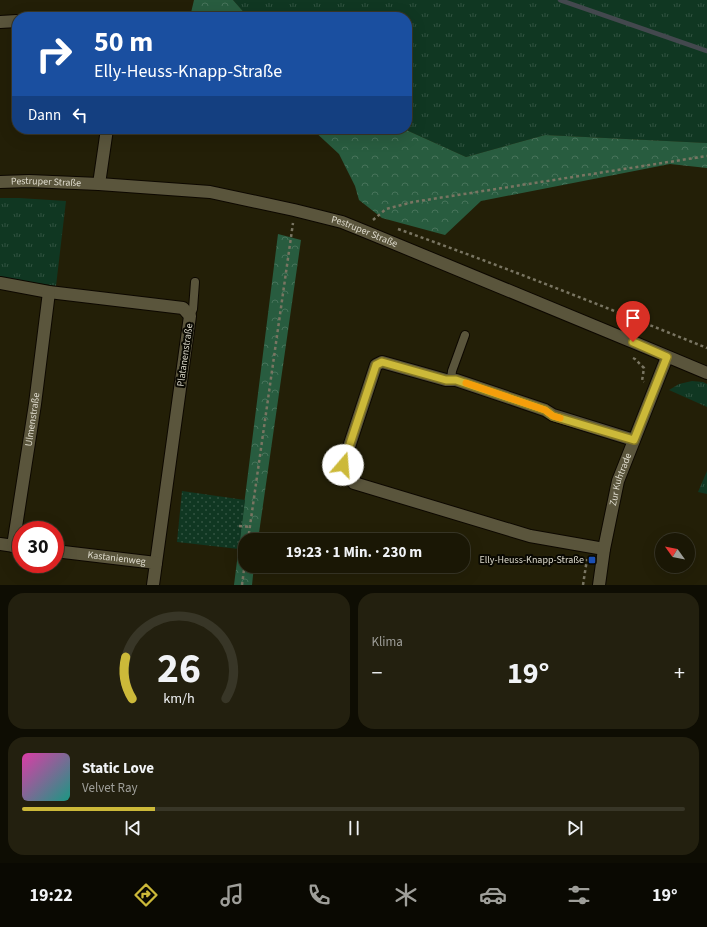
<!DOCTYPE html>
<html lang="de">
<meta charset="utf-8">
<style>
body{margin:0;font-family:"Source Sans 3",sans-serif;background:#23200f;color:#f1f3f6;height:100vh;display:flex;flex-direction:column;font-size:15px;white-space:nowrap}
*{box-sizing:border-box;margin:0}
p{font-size:13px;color:#9f9f9a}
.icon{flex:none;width:22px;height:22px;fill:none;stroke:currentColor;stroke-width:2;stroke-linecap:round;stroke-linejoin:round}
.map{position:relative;height:585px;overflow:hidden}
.details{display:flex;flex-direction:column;gap:8px;padding:8px;background:#0e0d03;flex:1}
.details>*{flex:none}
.guide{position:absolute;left:12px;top:12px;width:400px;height:122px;border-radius:16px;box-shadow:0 4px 16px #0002,0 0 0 1px #383627;background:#1a4fa0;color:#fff;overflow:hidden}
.needle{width:26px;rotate:303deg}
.fabs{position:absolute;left:655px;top:533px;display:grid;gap:8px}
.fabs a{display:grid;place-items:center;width:40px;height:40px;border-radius:50%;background:#1a1705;box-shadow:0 4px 16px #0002,0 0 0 1px #383627;font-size:20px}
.speed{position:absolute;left:12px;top:521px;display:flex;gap:8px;font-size:20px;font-weight:700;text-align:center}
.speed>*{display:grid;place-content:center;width:52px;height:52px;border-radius:50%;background:#1a1705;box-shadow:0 4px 16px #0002,0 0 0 1px #383627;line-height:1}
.speed .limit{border:6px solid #d22;background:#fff;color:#111}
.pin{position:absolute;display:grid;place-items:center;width:34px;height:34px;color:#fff;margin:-41px -17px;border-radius:50% 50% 50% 0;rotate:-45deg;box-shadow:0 0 4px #0007}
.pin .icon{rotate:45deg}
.me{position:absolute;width:44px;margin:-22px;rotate:18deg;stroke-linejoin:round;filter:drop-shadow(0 0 3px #0008)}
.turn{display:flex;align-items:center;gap:14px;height:84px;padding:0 16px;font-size:18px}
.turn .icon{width:52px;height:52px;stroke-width:2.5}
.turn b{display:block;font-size:28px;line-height:34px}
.then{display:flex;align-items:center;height:38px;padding:0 16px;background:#0003;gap:8px;font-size:15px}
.big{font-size:30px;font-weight:700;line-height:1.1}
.details .widget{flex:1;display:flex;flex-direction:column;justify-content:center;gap:6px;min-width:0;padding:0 14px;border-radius:16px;background:#23200f}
.details .dial{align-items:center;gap:0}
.dial svg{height:104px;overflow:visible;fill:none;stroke:#383627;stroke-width:7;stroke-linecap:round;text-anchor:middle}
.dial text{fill:#f1f3f6;stroke:none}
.song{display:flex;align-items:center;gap:12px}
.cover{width:48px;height:48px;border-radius:6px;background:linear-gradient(135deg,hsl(320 70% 55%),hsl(170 70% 35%))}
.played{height:4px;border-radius:2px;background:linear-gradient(90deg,#ccb939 20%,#383627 20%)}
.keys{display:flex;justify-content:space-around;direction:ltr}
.heat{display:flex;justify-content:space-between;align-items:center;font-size:22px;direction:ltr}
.details .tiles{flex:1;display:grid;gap:8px;grid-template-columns:1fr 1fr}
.widget:last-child{grid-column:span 2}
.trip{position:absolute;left:238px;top:533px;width:232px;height:40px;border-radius:16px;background:#1a1705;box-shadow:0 4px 16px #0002,0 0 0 1px #383627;font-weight:700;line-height:40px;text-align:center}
.tab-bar{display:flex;height:64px;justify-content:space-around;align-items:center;background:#0a0902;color:#9f9f9a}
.tab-bar .icon{width:28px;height:28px}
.tab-bar .current{color:#ccb939}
.tab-bar b{font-size:18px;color:#f1f3f6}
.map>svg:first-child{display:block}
</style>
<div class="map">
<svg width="707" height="585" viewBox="0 0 707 585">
<defs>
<pattern id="grass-tufts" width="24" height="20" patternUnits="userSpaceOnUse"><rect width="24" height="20" fill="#103722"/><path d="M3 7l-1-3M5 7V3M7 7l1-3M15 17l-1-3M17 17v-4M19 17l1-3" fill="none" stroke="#325341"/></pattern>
<pattern id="forest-crowns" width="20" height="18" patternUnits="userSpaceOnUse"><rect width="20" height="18" fill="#285c3f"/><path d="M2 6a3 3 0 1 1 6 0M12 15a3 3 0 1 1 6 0" fill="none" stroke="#47735a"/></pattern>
<pattern id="park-dots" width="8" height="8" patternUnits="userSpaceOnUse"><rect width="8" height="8" fill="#103722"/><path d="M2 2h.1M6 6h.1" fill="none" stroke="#325341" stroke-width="1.8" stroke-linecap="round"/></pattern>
</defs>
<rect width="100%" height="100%" fill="#231f07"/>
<path fill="url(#grass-tufts)" d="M 233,0 L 707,0 L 707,143 L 545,135 L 466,157 L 404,129 L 407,129 L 407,17 L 248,17 Z
M 0,198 L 19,198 L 66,201 L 56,286 L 0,277 Z
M 692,381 L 703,382 L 707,384 L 707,407 L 669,390 L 679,384 Z
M 707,471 L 707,494 L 698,492 Z"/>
<path fill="url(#forest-crowns)" d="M 194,0 L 233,0 L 248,17 L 190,17 Z
M 312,129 L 404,129 L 466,157 L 545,135 L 707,143 L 707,168 L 670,164 L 481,201 L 445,235 L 382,218 L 359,200 L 355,186 L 339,154 Z
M 278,234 L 301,240 L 258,540 L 245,540 L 245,566 L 254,566 L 252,585 L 234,585 Z"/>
<path fill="url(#park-dots)" d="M 182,491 L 245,500 L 239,549 L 177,542 Z"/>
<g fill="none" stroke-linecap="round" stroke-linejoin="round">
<path stroke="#43484e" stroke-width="4.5" d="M 560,0 L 707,51"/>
<g stroke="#0d0800" stroke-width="10">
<path id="lane" d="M 190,316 L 193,309 L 195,282
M 451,380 L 452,371 L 465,335"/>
</g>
<g stroke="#0d0800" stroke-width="14">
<g id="street">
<path d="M 0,22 L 17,21"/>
<path d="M 99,184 L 107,129"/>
<path d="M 0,283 L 49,292 L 183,308 L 190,316 L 156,563"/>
<path d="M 0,544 L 21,547"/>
<path id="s1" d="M 13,546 L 35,404 L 49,292"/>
<path d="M 604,549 L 530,536 L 354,483 L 343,465 L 376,365 L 382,362 L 446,380 L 456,380 L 545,410 L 553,415 L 634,440"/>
<path id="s2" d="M 55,551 L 156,563 L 153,585"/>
<path id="s3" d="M 599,585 L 604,549 L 618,481 L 667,357"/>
</g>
</g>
<g stroke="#0d0800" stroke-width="14">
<g id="secondary">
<path id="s4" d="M 0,182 L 29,181 L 99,184 L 210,192 L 294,210 L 342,222 L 374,235 L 633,342 L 707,373"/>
</g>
</g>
<path stroke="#797562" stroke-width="2.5" stroke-dasharray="3 3" stroke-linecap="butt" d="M 373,220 L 386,209 L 413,202 L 707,156
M 398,229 C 502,266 605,307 707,348
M 638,331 L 642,322
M 633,358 L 635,359 L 644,368 L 642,381 L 644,382
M 239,526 L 250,527
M 248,540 L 293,223
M 242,585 L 245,562
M 583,585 L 587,559"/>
<use href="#lane" stroke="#5a553c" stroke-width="8"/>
<use href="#street" stroke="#5a553c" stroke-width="12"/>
<use href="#secondary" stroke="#5a553c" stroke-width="12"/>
</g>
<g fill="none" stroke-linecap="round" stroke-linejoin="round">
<g stroke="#857825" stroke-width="10">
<path id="route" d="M 343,465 L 376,365 L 382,362 L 446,380 L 456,380 L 545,410 L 553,416 L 634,440 L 667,357 L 633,342"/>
</g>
<use href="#route" stroke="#ccb939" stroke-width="7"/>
<path stroke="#f59e0b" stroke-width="7" d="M 466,383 L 545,410 L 553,416 L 560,418"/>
</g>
<rect fill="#1a4fb4" stroke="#0a0902" stroke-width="1.5" x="588" y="556" width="8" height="8" rx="2"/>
<g text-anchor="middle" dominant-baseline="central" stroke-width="4" stroke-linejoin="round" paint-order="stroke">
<g font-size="10" fill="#dfdcce" stroke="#0a0902">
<text stroke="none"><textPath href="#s4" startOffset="46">Pestruper Straße</textPath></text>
<text stroke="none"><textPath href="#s4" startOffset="370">Pestruper Straße</textPath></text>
<text transform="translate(185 355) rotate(-82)">Platanenstraße</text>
<text stroke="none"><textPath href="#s1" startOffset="128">Ulmenstraße</textPath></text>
<text stroke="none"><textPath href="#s3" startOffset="108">Zur Kuhtrade</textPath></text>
<text stroke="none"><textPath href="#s2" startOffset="62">Kastanienweg</textPath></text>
</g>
<g font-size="10" fill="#dfdcce" stroke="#0a0902" text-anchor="end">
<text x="584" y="560">Elly-Heuss-Knapp-Straße</text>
</g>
</g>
</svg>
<div class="fabs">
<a><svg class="needle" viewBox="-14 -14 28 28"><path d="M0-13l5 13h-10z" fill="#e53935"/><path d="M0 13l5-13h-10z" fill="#9f9f9a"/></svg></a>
</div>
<div class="speed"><div class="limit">30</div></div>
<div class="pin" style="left:633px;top:342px;background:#d93025"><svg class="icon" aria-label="arrive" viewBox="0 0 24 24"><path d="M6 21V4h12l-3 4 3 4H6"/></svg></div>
<svg class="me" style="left:343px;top:465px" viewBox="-20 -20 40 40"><circle r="19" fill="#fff"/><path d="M0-13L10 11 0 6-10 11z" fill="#ccb939"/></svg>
<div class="trip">19:23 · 1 Min. · 230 m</div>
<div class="guide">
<div class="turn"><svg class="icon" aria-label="right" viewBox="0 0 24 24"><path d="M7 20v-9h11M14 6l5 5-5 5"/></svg><div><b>50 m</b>Elly-Heuss-Knapp-Straße</div></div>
<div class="then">Dann<svg class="icon" aria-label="left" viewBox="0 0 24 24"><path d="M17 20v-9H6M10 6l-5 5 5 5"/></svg></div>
</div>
</div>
<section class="details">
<div class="tiles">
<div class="widget dial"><svg viewBox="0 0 100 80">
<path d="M14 69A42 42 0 1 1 86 69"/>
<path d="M14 69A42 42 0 0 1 9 37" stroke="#ccb939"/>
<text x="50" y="56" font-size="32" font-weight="700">26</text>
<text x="50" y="72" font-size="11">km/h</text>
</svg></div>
<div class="widget"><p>Klima</p>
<div class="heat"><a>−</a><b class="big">19°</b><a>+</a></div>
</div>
<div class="widget">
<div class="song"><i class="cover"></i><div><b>Static Love</b><p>Velvet Ray</p></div></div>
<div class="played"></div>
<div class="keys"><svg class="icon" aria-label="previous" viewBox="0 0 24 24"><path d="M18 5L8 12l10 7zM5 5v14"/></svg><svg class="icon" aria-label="pause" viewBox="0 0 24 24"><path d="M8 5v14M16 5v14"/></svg><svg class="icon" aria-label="next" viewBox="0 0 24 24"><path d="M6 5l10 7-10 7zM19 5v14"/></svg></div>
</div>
</div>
</section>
<nav class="tab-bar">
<b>19:22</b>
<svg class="icon current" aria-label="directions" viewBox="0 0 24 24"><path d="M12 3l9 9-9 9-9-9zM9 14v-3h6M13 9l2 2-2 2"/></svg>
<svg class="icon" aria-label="music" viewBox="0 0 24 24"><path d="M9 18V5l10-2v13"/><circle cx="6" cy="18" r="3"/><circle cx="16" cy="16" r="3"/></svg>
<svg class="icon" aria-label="phone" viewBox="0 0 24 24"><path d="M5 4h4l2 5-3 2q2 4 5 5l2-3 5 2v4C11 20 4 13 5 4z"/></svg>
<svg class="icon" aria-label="climate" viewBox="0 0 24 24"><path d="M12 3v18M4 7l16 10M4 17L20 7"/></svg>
<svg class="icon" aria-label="car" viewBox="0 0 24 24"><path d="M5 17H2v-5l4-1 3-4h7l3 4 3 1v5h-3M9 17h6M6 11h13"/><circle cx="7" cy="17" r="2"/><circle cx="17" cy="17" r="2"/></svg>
<svg class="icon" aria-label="filters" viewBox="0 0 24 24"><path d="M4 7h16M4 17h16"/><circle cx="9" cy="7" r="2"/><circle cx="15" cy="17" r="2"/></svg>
<b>19°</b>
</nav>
